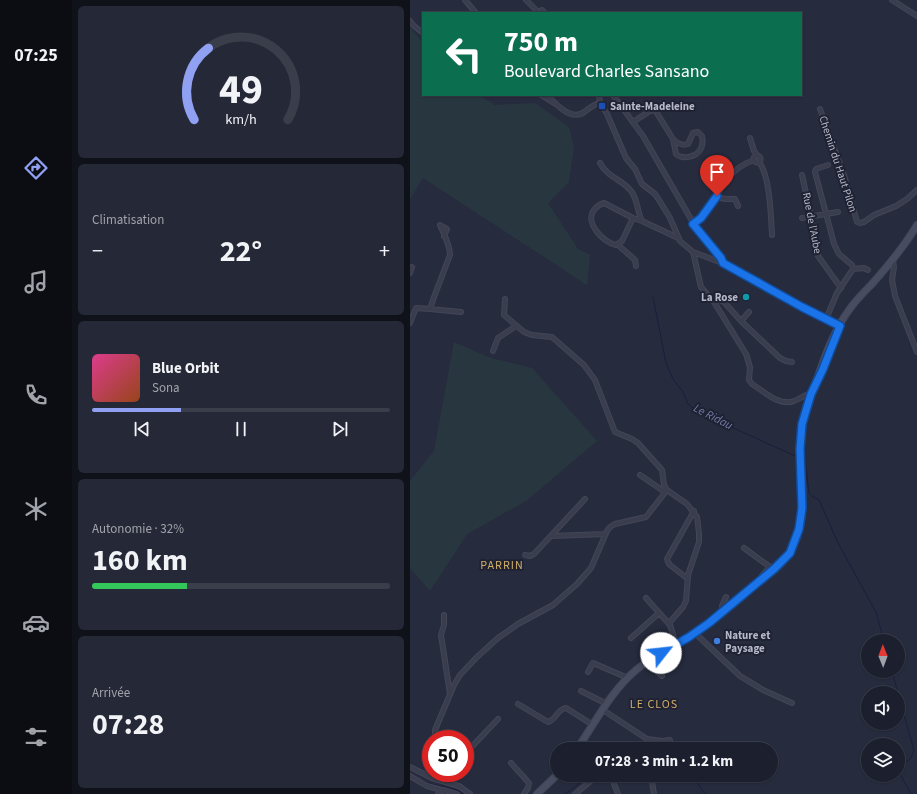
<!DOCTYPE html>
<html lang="fr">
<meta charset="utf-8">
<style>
body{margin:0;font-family:"Source Sans 3",sans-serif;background:#252836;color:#f1f3f6;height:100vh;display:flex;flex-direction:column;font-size:15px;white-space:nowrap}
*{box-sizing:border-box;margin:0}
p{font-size:13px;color:#a0a3aa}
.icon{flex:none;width:22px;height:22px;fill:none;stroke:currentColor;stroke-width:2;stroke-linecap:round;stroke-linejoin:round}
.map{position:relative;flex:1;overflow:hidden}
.sheet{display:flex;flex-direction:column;gap:6px;padding:6px;background:#0f1219;width:338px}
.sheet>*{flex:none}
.banner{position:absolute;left:12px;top:12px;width:380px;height:84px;border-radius:0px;box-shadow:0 1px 3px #0004,0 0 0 1px #3a3e4a;background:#0b6e4f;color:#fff;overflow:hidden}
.needle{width:26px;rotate:359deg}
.tools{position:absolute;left:451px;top:634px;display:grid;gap:8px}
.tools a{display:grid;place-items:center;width:44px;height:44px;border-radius:50%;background:#1c202e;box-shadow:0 1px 3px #0004,0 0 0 1px #3a3e4a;font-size:20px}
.speed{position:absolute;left:12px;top:730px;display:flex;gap:8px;font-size:20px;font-weight:700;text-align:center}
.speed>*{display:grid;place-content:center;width:52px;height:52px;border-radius:50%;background:#1c202e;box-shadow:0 1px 3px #0004,0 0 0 1px #3a3e4a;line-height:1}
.speed .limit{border:6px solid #d22;background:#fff;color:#111}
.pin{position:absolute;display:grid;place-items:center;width:34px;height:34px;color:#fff;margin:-41px -17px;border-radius:50% 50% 50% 0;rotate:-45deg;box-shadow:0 0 4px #0007}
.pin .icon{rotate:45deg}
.me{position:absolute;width:44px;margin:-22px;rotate:61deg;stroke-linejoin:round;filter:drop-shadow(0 0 3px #0008)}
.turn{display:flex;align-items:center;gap:14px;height:84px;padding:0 16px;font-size:18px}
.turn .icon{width:52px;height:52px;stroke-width:2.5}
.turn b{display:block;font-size:28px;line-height:34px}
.big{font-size:30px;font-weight:700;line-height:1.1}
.sheet .widget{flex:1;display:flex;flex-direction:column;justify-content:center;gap:6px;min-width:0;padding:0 14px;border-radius:6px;background:#252836}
.sheet .dial{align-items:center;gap:0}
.dial svg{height:104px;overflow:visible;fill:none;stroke:#3a3e4a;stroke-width:7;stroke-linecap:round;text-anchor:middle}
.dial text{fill:#f1f3f6;stroke:none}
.song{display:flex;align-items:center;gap:12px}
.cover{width:48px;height:48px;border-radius:6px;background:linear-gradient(135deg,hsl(330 70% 55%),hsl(20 70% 35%))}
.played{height:4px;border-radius:2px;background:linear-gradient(90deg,#90a0f3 30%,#3a3e4a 30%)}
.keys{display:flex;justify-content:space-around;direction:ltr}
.heat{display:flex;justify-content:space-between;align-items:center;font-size:22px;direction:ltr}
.charge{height:6px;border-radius:3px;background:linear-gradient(90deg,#34c759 32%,#3a3e4a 0)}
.trip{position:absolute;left:140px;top:742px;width:228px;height:40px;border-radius:20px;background:#1c202e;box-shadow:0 1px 3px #0004,0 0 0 1px #3a3e4a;font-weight:700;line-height:40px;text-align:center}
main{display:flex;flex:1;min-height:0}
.dock{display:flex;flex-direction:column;width:72px;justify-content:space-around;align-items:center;background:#0b0d12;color:#a0a3aa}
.dock .icon{width:28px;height:28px}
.dock .on{color:#90a0f3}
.dock b{font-size:18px;color:#f1f3f6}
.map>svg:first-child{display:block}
</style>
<main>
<nav class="dock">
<b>07:25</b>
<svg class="icon on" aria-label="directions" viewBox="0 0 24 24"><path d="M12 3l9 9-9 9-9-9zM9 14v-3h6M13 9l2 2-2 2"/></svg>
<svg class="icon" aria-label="music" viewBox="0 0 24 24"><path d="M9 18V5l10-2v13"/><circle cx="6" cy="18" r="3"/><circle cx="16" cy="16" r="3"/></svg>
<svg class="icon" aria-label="phone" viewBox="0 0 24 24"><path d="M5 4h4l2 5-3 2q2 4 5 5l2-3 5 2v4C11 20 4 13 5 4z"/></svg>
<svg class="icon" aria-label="climate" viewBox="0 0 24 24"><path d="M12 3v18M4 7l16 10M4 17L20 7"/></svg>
<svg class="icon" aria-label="car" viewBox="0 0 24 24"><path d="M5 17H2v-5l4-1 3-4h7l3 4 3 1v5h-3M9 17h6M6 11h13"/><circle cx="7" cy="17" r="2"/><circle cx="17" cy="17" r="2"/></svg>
<svg class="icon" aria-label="filters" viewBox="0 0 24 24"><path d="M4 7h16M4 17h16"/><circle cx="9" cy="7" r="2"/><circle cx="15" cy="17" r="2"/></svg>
</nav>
<section class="sheet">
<div class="widget dial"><svg viewBox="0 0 100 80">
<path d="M14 69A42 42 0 1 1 86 69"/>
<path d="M14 69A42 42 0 0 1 25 14" stroke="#90a0f3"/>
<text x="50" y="56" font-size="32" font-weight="700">49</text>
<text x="50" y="72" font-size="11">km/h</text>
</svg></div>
<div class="widget"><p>Climatisation</p>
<div class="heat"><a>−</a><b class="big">22°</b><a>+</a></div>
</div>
<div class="widget">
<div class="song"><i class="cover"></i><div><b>Blue Orbit</b><p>Sona</p></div></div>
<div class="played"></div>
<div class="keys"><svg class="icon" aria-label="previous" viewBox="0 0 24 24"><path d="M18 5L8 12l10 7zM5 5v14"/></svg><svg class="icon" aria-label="pause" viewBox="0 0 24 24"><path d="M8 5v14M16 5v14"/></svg><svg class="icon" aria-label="next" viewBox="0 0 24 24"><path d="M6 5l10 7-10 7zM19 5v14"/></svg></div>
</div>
<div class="widget"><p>Autonomie · 32%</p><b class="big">160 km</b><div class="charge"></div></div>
<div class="widget"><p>Arrivée</p><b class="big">07:28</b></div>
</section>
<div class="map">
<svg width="507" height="794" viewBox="0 0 507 794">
<rect width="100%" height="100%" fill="#262b3e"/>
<path fill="#28373f" d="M 0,27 L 13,43 L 13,95 L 68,95 L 85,105 L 125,103 L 159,127 L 164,147 L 159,182 L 138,203 L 168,249 L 180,255 L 177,285 L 13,178 L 0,199 Z
M 44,342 L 81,358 L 122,368 L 187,441 L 116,501 L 57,534 L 20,591 L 0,568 L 0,481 L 24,451 Z"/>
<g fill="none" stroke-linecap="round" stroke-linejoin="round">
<path stroke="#191f3c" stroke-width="1" d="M 415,220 L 419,235
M 435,261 L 440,267 L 440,270
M 243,297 L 256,363 L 263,379 L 273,392 L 278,404 L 288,412 L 383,455 L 387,456
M 394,459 L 395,460 L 399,493 L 402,496 L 409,500 L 428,543 L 466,612 L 474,641
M 482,671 L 488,693
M 488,694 L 504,750 L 501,758 L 491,766 L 491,768
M 490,774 L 501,794
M 282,775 L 295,794
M 13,781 C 26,787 42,786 55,794
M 154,794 L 160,791 L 179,775"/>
<g stroke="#434657" stroke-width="6">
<path id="street" d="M 55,0 L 66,13
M 116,0 L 128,12
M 482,0 L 507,16
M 128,13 L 132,10 L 135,13
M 0,21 L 4,26 L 13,33
M 131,95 L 144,103
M 138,95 C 145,104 160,120 173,113 C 179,109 183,104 190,103
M 189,95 L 190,103 L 197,114 L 216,158 L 225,169 L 232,184 L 245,194 L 249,200 L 260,218 L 270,241 L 283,252 L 291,287 L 304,302 L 336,354 L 340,367 L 339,380 L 342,384 C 354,391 369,407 384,401 C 390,399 395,394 401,394
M 203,95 L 233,136 L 285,226 L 310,256 L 313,263
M 410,109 L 434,175 L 447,222 L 450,223 L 454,222 L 464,215 L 486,206 L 497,199 L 507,190
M 223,122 L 240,111 L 245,110 L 263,139 C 268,144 272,146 278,144 L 283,133 L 288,132 L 292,136 C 293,141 293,146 290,150 C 286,157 272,160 266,154 L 263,139
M 340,138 L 344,151 L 347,155
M343.5 159a3.5 3.5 0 1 1 7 0a3.5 3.5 0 1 1-7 0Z
M 349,162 C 360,175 361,218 362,235
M 190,163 C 198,178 212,179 221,191 C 228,199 227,212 232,221 L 268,238
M 392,175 L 401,216 L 408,256 L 431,288
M 307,196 C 313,200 318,199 325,199 L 328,206
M 223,218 L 212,241 L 206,245 C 194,243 174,223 184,210 C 187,206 189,204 194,203 L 223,218 L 232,221
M 392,218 L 428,212
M 283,224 C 297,218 306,194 315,182 C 322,172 332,164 344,160
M 208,245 L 225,260 L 226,266
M 283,252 L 315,264 L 392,307 L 430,326
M 483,260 L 484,267 L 482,280 L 485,296 L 507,352
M 443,269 L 454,268 L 458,270
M 0,273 L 2,267
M 95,299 L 94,315 L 114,332 L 122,335 L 142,337 L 174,365 L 185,380 L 205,432 L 222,439 L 228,443 L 252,470 L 254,485 L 257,490 L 277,504 L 287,517 L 289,533 L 289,542 L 278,575 L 276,601 L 273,607 L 260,622 L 260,625 L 266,644
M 304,302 L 310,300 L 314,302 L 331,321 L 370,358 L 376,361 L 382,362
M 20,309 L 51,312
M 416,319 L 427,293 L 443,269 L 442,265 L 429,254 L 424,244 L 405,172 L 406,169 L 418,165
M 331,321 L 339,312
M 0,323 L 6,308 L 20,309 L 24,297 L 40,255 C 40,245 34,234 30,225 L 37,229 L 34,236
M 83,351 L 88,338 L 106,326
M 230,475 L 255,492
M 141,536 L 195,534
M 334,548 L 360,567
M 115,555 L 120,556 L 124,554 L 175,499
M 278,579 L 260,565 L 258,562 L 257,559 L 284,511
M 349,581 C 354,571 360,567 370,564
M 236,598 L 260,625
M 315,610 L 312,606 L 316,597
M 34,615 L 34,625 L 31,635 L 40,694
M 285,633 L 330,676 L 353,690 L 382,703
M 221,638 L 249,613
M 237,662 L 252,676
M 178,672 L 183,663 L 218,678
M 171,691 L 197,704
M 108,704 L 138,722 C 146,720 147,709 156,708 L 183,725
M 193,710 L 237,739 L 252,741 L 260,740
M 28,739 L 25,735 L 25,730 L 44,685 L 50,675 L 67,657 L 88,638 L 108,624 L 143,605 L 167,584 L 181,568 L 197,531 L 200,527 L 205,524 L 236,517 L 257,490
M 55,754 L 88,719
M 101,763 L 119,783 L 118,788 L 114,794
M 0,767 L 22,778 L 49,786 L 60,794
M 15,774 L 21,770
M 203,775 L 204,784 L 208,794
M 241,775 L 244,794
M 0,776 L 17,786 L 32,790
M 204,777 L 212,775
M 28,794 L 30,792 L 34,790 L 47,794
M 165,794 L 188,775"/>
</g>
<g stroke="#434657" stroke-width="8">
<path id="secondary" d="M 167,749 C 185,723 201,691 226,670 C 242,656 262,648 279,637 C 302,623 324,604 344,586 C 356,577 370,567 378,555 C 408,512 380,456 396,410 C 399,400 403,391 406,382 C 415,356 423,332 439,310 C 445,301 453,293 461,285 C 478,266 494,247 507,225
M 127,794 L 147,775"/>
</g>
<use href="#street" stroke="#3a3d4e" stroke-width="4"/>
<use href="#secondary" stroke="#484c61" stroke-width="6"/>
</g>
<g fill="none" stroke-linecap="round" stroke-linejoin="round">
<g stroke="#114b97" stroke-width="10">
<path id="route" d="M 251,653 L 279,637 L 299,623 L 364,569 L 380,553 L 389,529 L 392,508 L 390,449 L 392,424 L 401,394 L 413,369 L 430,326 L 392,307 L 313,263 L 311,258 L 283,224 L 291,218 L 307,196"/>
</g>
<use href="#route" stroke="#1a73e8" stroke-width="7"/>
</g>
<rect fill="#1a4fb4" stroke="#1f2233" stroke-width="1.5" x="188" y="102" width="8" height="8" rx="2"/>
<circle fill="#0f9aa8" stroke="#1f2233" stroke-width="1.5" cx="336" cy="297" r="4"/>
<circle fill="#3f7fe0" stroke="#1f2233" stroke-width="1.5" cx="307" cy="641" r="4"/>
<g text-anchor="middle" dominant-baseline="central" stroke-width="4" stroke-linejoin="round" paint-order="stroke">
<g font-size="11" font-weight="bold" fill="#b6b9c9" stroke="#1f2233" text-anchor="start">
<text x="200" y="106">Sainte-Madeleine</text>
<text x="328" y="297" text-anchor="end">La Rose</text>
<text x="315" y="635">Nature et<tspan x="315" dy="13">Paysage</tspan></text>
</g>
<g font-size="11" fill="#b6b9c9" stroke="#1f2233">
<text transform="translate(428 164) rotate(72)">Chemin du Haut Pilon</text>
<text transform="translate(402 223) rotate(79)">Rue de l'Aube</text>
</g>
<g font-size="12" font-style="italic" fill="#717ba6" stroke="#1f2233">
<text transform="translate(303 417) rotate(27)">Le Ridau</text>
</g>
<g font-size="12" letter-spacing="1" fill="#d0ad69" stroke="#1f2233">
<text x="92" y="565">PARRIN</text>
<text x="244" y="704">LE CLOS</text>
</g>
</g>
</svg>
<div class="tools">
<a><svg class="needle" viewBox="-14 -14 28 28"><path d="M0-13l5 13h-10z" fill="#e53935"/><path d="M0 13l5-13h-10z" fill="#a0a3aa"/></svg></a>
<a><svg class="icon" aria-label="sound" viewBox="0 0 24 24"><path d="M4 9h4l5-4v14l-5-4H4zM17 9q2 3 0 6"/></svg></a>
<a><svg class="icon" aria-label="layers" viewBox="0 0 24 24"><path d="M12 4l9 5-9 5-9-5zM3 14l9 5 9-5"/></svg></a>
</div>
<div class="speed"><div class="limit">50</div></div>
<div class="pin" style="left:307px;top:196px;background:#d93025"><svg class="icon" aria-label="arrive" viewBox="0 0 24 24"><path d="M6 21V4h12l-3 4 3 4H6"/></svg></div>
<svg class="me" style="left:251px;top:653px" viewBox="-20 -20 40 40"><circle r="19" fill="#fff"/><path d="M0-13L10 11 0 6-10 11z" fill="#1a73e8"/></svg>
<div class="trip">07:28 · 3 min · 1.2 km</div>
<div class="banner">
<div class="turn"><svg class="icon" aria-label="left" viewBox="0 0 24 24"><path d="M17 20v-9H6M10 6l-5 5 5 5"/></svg><div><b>750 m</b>Boulevard Charles Sansano</div></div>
</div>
</div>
</main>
